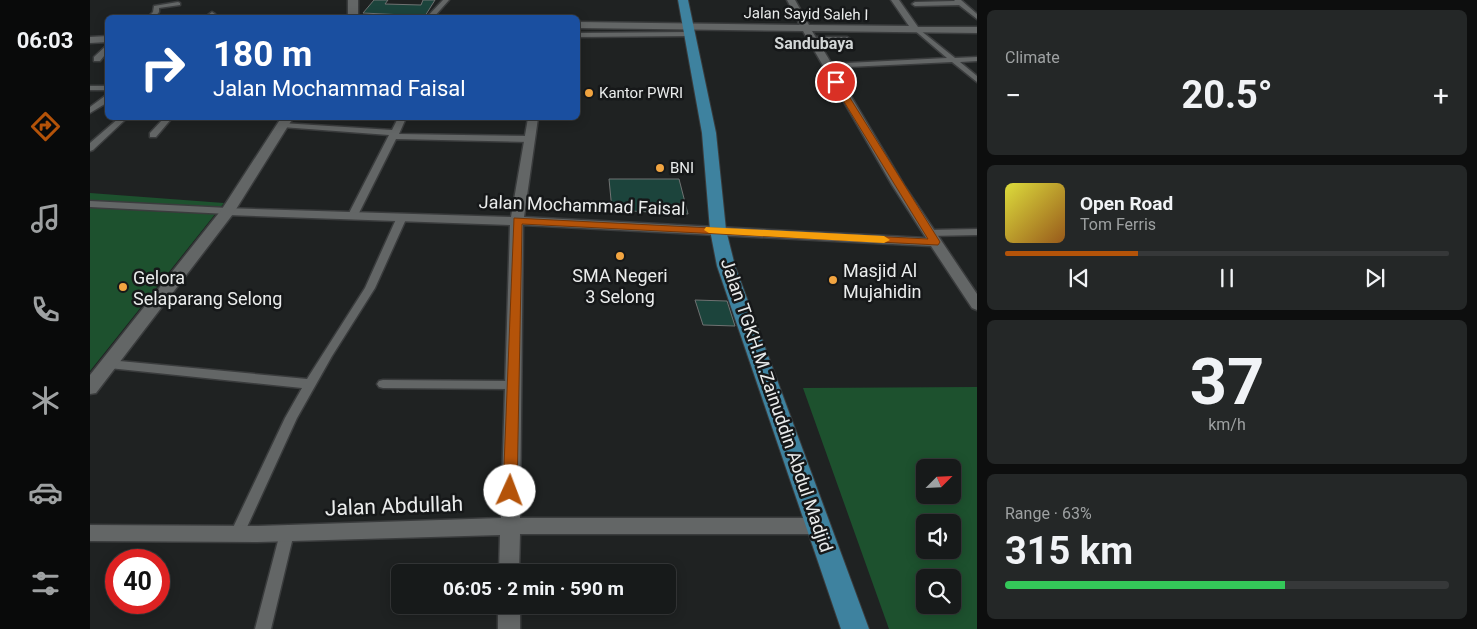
<!DOCTYPE html>
<meta charset="utf-8">
<style>
body{margin:0;font-family:Roboto,sans-serif;background:#242727;color:#f1f3f6;height:100vh;display:flex;flex-direction:column;font-size:19px;white-space:nowrap}
*{box-sizing:border-box;margin:0}
p{font-size:16px;color:#9ea1a2}
.icon{flex:none;width:28px;height:28px;fill:none;stroke:currentColor;stroke-width:2;stroke-linecap:round;stroke-linejoin:round}
.map{position:relative;flex:1;overflow:hidden}
.side{display:flex;flex-direction:column;gap:10px;padding:10px;background:#0d0e0e;width:500px}
.side>*{flex:none}
.hud{position:absolute;left:15px;top:15px;width:475px;height:105px;border-radius:8px;box-shadow:0 2px 12px #0003,0 0 0 1px #363839;background:#1a4fa0;color:#fff;overflow:hidden}
.needle{width:32px;rotate:66deg}
.buttons{position:absolute;left:826px;top:459px;display:grid;gap:10px}
.buttons a{display:grid;place-items:center;width:45px;height:45px;border-radius:8px;background:#171a1a;box-shadow:0 2px 12px #0003,0 0 0 1px #363839;font-size:25px}
.speed{position:absolute;left:15px;top:549px;display:flex;gap:10px;font-size:25px;font-weight:700;text-align:center}
.speed>*{display:grid;place-content:center;width:65px;height:65px;border-radius:50%;background:#171a1a;box-shadow:0 2px 12px #0003,0 0 0 1px #363839;line-height:1}
.speed .limit{border:8px solid #d22;background:#fff;color:#111}
.pin{position:absolute;display:grid;place-items:center;width:42px;height:42px;color:#fff;margin:-21px;border:2px solid #fff;border-radius:50%;box-shadow:0 1px 5px #0007}
.me{position:absolute;width:55px;margin:-28px;rotate:2deg;stroke-linejoin:round;filter:drop-shadow(0 0 4px #0008)}
.turn{display:flex;align-items:center;gap:18px;height:105px;padding:0 25px;font-size:22px}
.turn .icon{width:65px;height:65px;stroke-width:2.5}
.turn b{display:block;font-size:35px;line-height:42px}
.big{font-size:38px;font-weight:700;line-height:1.1}
.side .widget{flex:1;display:flex;flex-direction:column;justify-content:center;gap:8px;min-width:0;padding:0 18px;border-radius:8px;background:#242727}
.side .dial{align-items:center;gap:0}
.dial b{font-size:65px;line-height:1}
.song{display:flex;align-items:center;gap:15px}
.cover{width:60px;height:60px;border-radius:8px;background:linear-gradient(135deg,hsl(60 70% 55%),hsl(30 70% 35%))}
.played{height:5px;border-radius:2px;background:linear-gradient(90deg,#b45309 30%,#363839 30%)}
.keys{display:flex;justify-content:space-around;direction:ltr}
.heat{display:flex;justify-content:space-between;align-items:center;font-size:28px;direction:ltr}
.charge{height:8px;border-radius:4px;background:linear-gradient(90deg,#34c759 63%,#363839 0)}
.trip{position:absolute;left:301px;top:564px;width:285px;height:50px;border-radius:8px;background:#171a1a;box-shadow:0 2px 12px #0003,0 0 0 1px #363839;font-weight:700;line-height:50px;text-align:center}
main{display:flex;flex:1;min-height:0}
.dock{display:flex;flex-direction:column;width:90px;justify-content:space-around;align-items:center;background:#090a0a;color:#9ea1a2}
.dock .icon{width:35px;height:35px}
.dock .current{color:#b45309}
.dock b{font-size:22px;color:#f1f3f6}
.map>svg:first-child{display:block}
</style>
<main>
<nav class="dock">
<b>06:03</b>
<svg class="icon current" aria-label="directions" viewBox="0 0 24 24"><path d="M12 3l9 9-9 9-9-9zM9 14v-3h6M13 9l2 2-2 2"/></svg>
<svg class="icon" aria-label="music" viewBox="0 0 24 24"><path d="M9 18V5l10-2v13"/><circle cx="6" cy="18" r="3"/><circle cx="16" cy="16" r="3"/></svg>
<svg class="icon" aria-label="phone" viewBox="0 0 24 24"><path d="M5 4h4l2 5-3 2q2 4 5 5l2-3 5 2v4C11 20 4 13 5 4z"/></svg>
<svg class="icon" aria-label="climate" viewBox="0 0 24 24"><path d="M12 3v18M4 7l16 10M4 17L20 7"/></svg>
<svg class="icon" aria-label="car" viewBox="0 0 24 24"><path d="M5 17H2v-5l4-1 3-4h7l3 4 3 1v5h-3M9 17h6M6 11h13"/><circle cx="7" cy="17" r="2"/><circle cx="17" cy="17" r="2"/></svg>
<svg class="icon" aria-label="filters" viewBox="0 0 24 24"><path d="M4 7h16M4 17h16"/><circle cx="9" cy="7" r="2"/><circle cx="15" cy="17" r="2"/></svg>
</nav>
<div class="map">
<svg width="887" height="629" viewBox="0 0 887 629">
<rect width="100%" height="100%" fill="#1f2222"/>
<path fill="#1d512e" fill-rule="evenodd" d="M 0,193 L 134,203 L 0,371 Z
M 887,387 L 887,629 L 799,629 L 713,388 ZM 835,468 L 862,468 L 862,495 L 835,495 ZM 835,522 L 862,522 L 862,550 L 835,550 ZM 835,578 L 862,578 L 862,605 L 835,605 Z"/>
<path fill="#1c443c" stroke="#6f7272" d="M 284,0 L 298,0 L 295,4 L 331,5 L 333,0 L 345,0 L 335,16 L 273,13 Z
M 519,179 L 589,179 L 598,214 L 522,210 Z
M 605,300 L 637,301 L 645,326 L 613,325 Z"/>
<g fill="none" stroke-linecap="round" stroke-linejoin="round">
<g stroke="#3a3c3d" stroke-width="3">
<path id="minor" d="M 353,0 L 359,0 L 343,18 L 336,18 Z
M 864,0 L 871,0 L 887,14 L 887,19 L 869,5 L 825,6 L 822,4 L 825,2 L 865,1 Z
M 88,2 L 90,3 L 90,5 L 69,8 L 69,12 L 64,18 L 57,18 L 63,12 L 64,6 Z
M 122,12 L 125,14 L 122,18 L 114,18 Z
M 825,26 L 865,58 L 887,57 L 887,61 L 870,62 L 887,76 L 887,82 L 862,62 L 737,68 L 733,66 L 737,64 L 857,58 L 823,29 L 822,28 Z
M 488,33 L 600,32 L 603,34 L 600,36 L 488,37 Z
M 721,37 L 757,37 L 760,39 L 757,41 L 719,40 L 718,39 Z
M 18,44 L 18,51 L 10,61 L 4,61 L 4,57 Z
M 0,86 L 18,86 L 18,90 L 0,90 Z
M 15,96 L 18,96 L 18,102 L 0,113 L 0,107 Z
M 29,118 L 37,118 L 3,150 L 0,151 L 0,143 Z
M 74,118 L 82,118 L 66,137 L 60,137 L 60,133 Z
M 308,118 L 316,118 L 309,134 L 439,136 L 443,139 L 439,142 L 306,139 L 268,215 L 263,218 L 258,215 L 299,135 L 192,127 L 188,125 L 192,123 L 302,130 Z
M 0,201 L 138,208 L 143,211 L 138,214 L 0,207 Z
M 312,214 L 317,217 L 285,288 L 242,356 L 207,418 L 152,538 L 147,540 L 142,538 L 140,534 L 195,418 L 212,388 L 19,368 L 15,367 L 13,364 L 15,361 L 19,360 L 217,379 L 275,288 L 307,217 Z
M 887,229 L 887,235 L 839,236 L 834,233 L 839,230 Z
M 293,380 L 423,381 L 427,382 L 429,385 L 427,388 L 423,389 L 293,388 L 289,387 L 287,384 L 289,381 Z
M 197,527 L 202,529 L 204,533 L 181,629 L 165,629 L 190,533 L 192,529 Z"/>
</g>
<g stroke="#3a3c3d" stroke-width="3">
<path id="tertiary" d="M 697,0 L 705,0 L 719,25 L 819,26 L 801,0 L 809,0 L 828,27 L 887,27 L 887,33 L 722,31 L 814,185 L 887,294 L 887,310 L 882,308 L 841,246 L 433,225 L 430,518 L 730,518 L 737,520 L 740,526 L 737,532 L 730,534 L 430,534 L 429,572 L 409,572 L 410,535 L 168,542 L 0,541 L 0,525 L 168,526 L 411,518 L 420,225 L 138,215 L 133,214 L 132,211 L 133,208 L 421,217 L 438,118 L 448,118 L 434,217 L 836,238 L 802,185 L 713,31 L 488,28 L 488,22 L 710,25 Z
M 18,36 L 18,42 L 0,43 L 0,37 Z
M 408,605 L 430,605 L 430,629 L 408,629 Z"/>
</g>
<g stroke="#3a3c3d" stroke-width="3">
<path id="secondary" d="M 258,0 L 268,0 L 268,18 L 258,18 Z
M 191,118 L 203,118 L 143,214 L 6,393 L 0,394 L 0,375 L 132,209 Z"/>
</g>
<g stroke="#3a3c3d" stroke-width="2">
<path id="primary" d="M 588,0 L 598,0 L 626,133 L 636,230 L 645,266 L 779,629 L 751,629 L 627,266 L 620,230 L 612,133 Z"/>
</g>
<use href="#minor" fill="#636666" fill-rule="evenodd"/>
<use href="#tertiary" fill="#636666" fill-rule="evenodd"/>
<use href="#secondary" fill="#636666" fill-rule="evenodd"/>
<use href="#primary" fill="#3e829f" fill-rule="evenodd"/>
</g>
<path fill="#b45309" stroke="#753606" d="M 743,80 L 750,82 L 850,242 L 848,245 L 432,224 L 427,491 L 425,495 L 415,495 L 413,491 L 424,218 L 838,239 L 742,82 Z"/>
<path fill="#f59e0b" d="M 616,227 L 794,236 L 800,240 L 794,243 L 619,233 L 614,230 Z"/>
<g fill="#f2a541" stroke="#161819" stroke-width="2">
<circle cx="499" cy="93" r="5"/>
<circle cx="570" cy="168" r="5"/>
<circle cx="530" cy="256" r="5"/>
<circle cx="743" cy="280" r="5"/>
<circle cx="33" cy="287" r="5"/>
</g>
<g text-anchor="middle" dominant-baseline="central" stroke-width="5" stroke-linejoin="round" paint-order="stroke">
<g font-size="15" fill="#eaecec" stroke="#161819">
<text transform="translate(716 14) rotate(1)">Jalan Sayid Saleh I</text>
</g>
<g font-size="15" fill="#eaecec" stroke="#161819" text-anchor="start">
<text x="509" y="93">Kantor PWRI</text>
<text x="580" y="168">BNI</text>
</g>
<g font-size="16" font-weight="bold" fill="#d3d7d7" stroke="#161819">
<text x="724" y="43">Sandubaya</text>
</g>
<g font-size="18" fill="#eaecec" stroke="#161819">
<text transform="translate(492 205) rotate(2)">Jalan Mochammad Faisal</text>
<text transform="translate(687 405) rotate(71)">Jalan TGKH.M.Zainuddin Abdul Madjid</text>
</g>
<g font-size="18" fill="#eaecec" stroke="#161819" text-anchor="start">
<text x="753" y="270">Masjid Al<tspan x="753" dy="21">Mujahidin</tspan></text>
<text x="530" y="275" text-anchor="middle">SMA Negeri<tspan x="530" dy="21">3 Selong</tspan></text>
<text x="43" y="277">Gelora<tspan x="43" dy="21">Selaparang Selong</tspan></text>
</g>
<g font-size="21" fill="#eaecec" stroke="#161819">
<text transform="translate(304 506) rotate(-2)">Jalan Abdullah</text>
</g>
</g>
</svg>
<div class="buttons">
<a><svg class="needle" viewBox="-14 -14 28 28"><path d="M0-13l5 13h-10z" fill="#e53935"/><path d="M0 13l5-13h-10z" fill="#9ea1a2"/></svg></a>
<a><svg class="icon" aria-label="sound" viewBox="0 0 24 24"><path d="M4 9h4l5-4v14l-5-4H4zM17 9q2 3 0 6"/></svg></a>
<a><svg class="icon" aria-label="search" viewBox="0 0 24 24"><circle cx="10" cy="10" r="6"/><path d="M15 15l6 6"/></svg></a>
</div>
<div class="speed"><div class="limit">40</div></div>
<div class="pin" style="left:746px;top:82px;background:#d93025"><svg class="icon" aria-label="arrive" viewBox="0 0 24 24"><path d="M6 21V4h12l-3 4 3 4H6"/></svg></div>
<svg class="me" style="left:420px;top:491px" viewBox="-20 -20 40 40"><circle r="19" fill="#fff"/><path d="M0-13L10 11 0 6-10 11z" fill="#b45309"/></svg>
<div class="trip">06:05 · 2 min · 590 m</div>
<div class="hud">
<div class="turn"><svg class="icon" aria-label="right" viewBox="0 0 24 24"><path d="M7 20v-9h11M14 6l5 5-5 5"/></svg><div><b>180 m</b>Jalan Mochammad Faisal</div></div>
</div>
</div>
<section class="side">
<div class="widget"><p>Climate</p>
<div class="heat"><a>−</a><b class="big">20.5°</b><a>+</a></div>
</div>
<div class="widget">
<div class="song"><i class="cover"></i><div><b>Open Road</b><p>Tom Ferris</p></div></div>
<div class="played"></div>
<div class="keys"><svg class="icon" aria-label="previous" viewBox="0 0 24 24"><path d="M18 5L8 12l10 7zM5 5v14"/></svg><svg class="icon" aria-label="pause" viewBox="0 0 24 24"><path d="M8 5v14M16 5v14"/></svg><svg class="icon" aria-label="next" viewBox="0 0 24 24"><path d="M6 5l10 7-10 7zM19 5v14"/></svg></div>
</div>
<div class="widget dial"><b>37</b><p>km/h</p></div>
<div class="widget"><p>Range · 63%</p><b class="big">315 km</b><div class="charge"></div></div>
</section>
</main>
